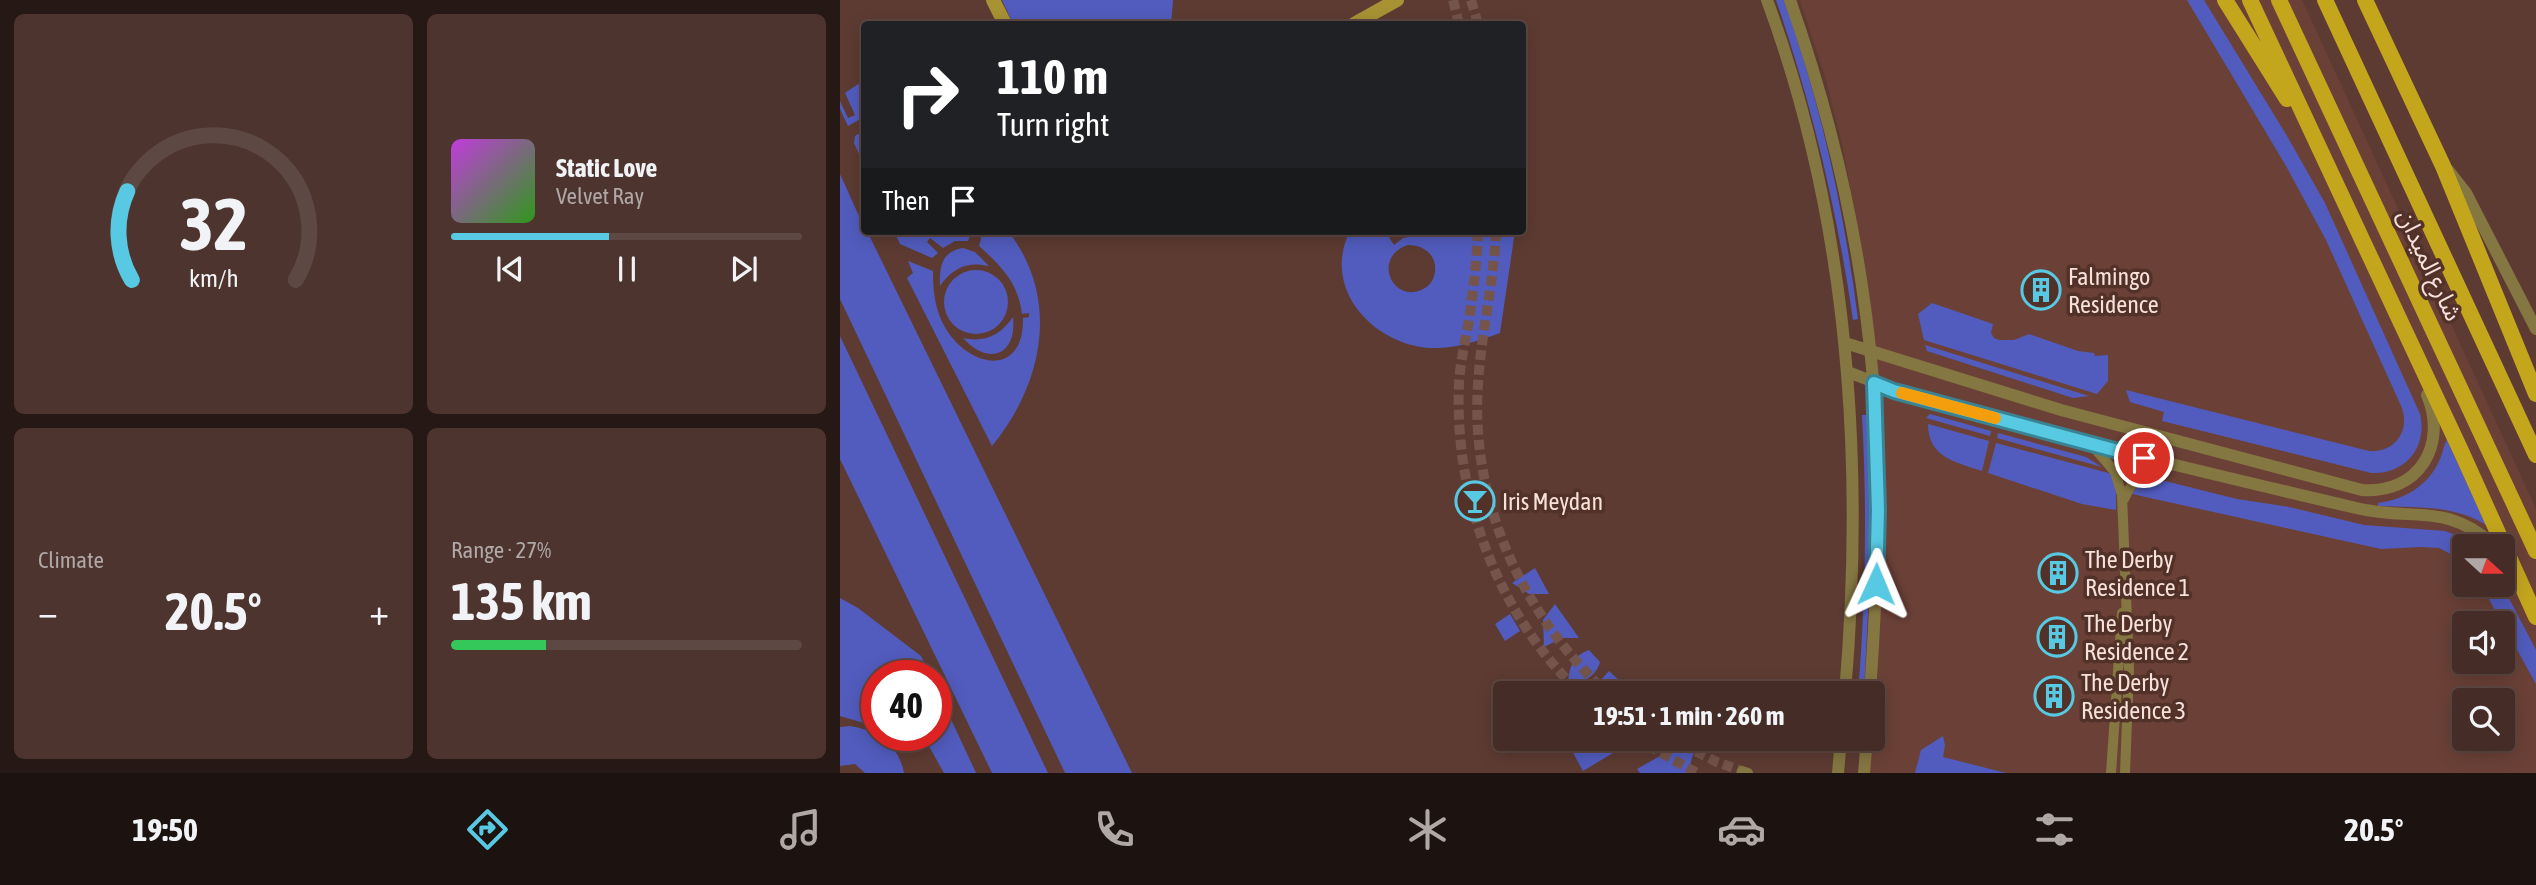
<!DOCTYPE html>
<meta charset="utf-8">
<style>
body{margin:0;font-family:"Asap Condensed","Noto Sans Arabic",sans-serif;background:#4d342e;color:#f1f3f6;height:100vh;display:flex;flex-direction:column;font-size:26px;white-space:nowrap}
*{box-sizing:border-box;margin:0}
p{font-size:23px;color:#b0a7a7}
.icon{flex:none;width:38px;height:38px;fill:none;stroke:currentColor;stroke-width:2;stroke-linecap:round;stroke-linejoin:round}
.map{position:relative;flex:1;overflow:hidden}
.details{display:flex;flex-direction:column;gap:14px;padding:14px;background:#261815;width:840px}
.details>*{flex:none}
.guide{position:absolute;left:21px;top:21px;width:665px;height:214px;border-radius:7px;box-shadow:0 4px 18px #0003,0 0 0 2px #5e4843;background:#202124;color:#fff;overflow:hidden}
.needle{width:46px;rotate:111deg}
.fabs{position:absolute;left:1612px;top:534px;display:grid;gap:14px}
.fabs a{display:grid;place-items:center;width:63px;height:63px;border-radius:7px;background:#462c26;box-shadow:0 4px 18px #0003,0 0 0 2px #5e4843;font-size:35px}
.speed{position:absolute;left:21px;top:660px;display:flex;gap:14px;font-size:35px;font-weight:700;text-align:center}
.speed>*{display:grid;place-content:center;width:91px;height:91px;border-radius:50%;background:#462c26;box-shadow:0 4px 18px #0003,0 0 0 2px #5e4843;line-height:1}
.speed .limit{border:10px solid #d22;background:#fff;color:#111}
.pin{position:absolute;display:grid;place-items:center;width:60px;height:60px;color:#fff;margin:-30px;border:4px solid #fff;border-radius:50%;box-shadow:0 2px 7px #0007}
.me{position:absolute;width:77px;margin:-38px;rotate:1deg;stroke-linejoin:round;filter:drop-shadow(0 0 5px #0008)}
.turn{display:flex;align-items:center;gap:24px;height:147px;padding:0 21px;font-size:32px}
.turn .icon{width:91px;height:91px;stroke-width:2.5}
.turn b{display:block;font-size:49px;line-height:60px}
.then{display:flex;align-items:center;height:66px;padding:0 21px;background:#0003;gap:14px;font-size:26px}
.big{font-size:52px;font-weight:700;line-height:1.1}
.details .card{flex:1;display:flex;flex-direction:column;justify-content:center;gap:10px;min-width:0;padding:0 24px;border-radius:10px;background:#4d342e}
.details .dial{align-items:center;gap:0}
.dial svg{height:182px;overflow:visible;fill:none;stroke:#5e4843;stroke-width:7;stroke-linecap:round;text-anchor:middle}
.dial text{fill:#f1f3f6;stroke:none}
.song{display:flex;align-items:center;gap:21px}
.cover{width:84px;height:84px;border-radius:10px;background:linear-gradient(135deg,hsl(290 70% 55%),hsl(110 70% 35%))}
.played{height:7px;border-radius:4px;background:linear-gradient(90deg,#57c9e3 45%,#5e4843 45%)}
.keys{display:flex;justify-content:space-around;direction:ltr}
.heat{display:flex;justify-content:space-between;align-items:center;font-size:38px;direction:ltr}
.charge{height:10px;border-radius:5px;background:linear-gradient(90deg,#34c759 27%,#5e4843 0)}
.details .tiles{flex:1;display:grid;gap:14px;grid-template-columns:repeat(2,1fr)}
.trip{position:absolute;left:653px;top:681px;width:392px;height:70px;border-radius:7px;background:#462c26;box-shadow:0 4px 18px #0003,0 0 0 2px #5e4843;font-weight:700;line-height:70px;text-align:center}
.tab-bar{display:flex;height:112px;justify-content:space-around;align-items:center;background:#1c120f;color:#b0a7a7}
.tab-bar .icon{width:49px;height:49px}
.tab-bar .selected{color:#57c9e3}
.tab-bar b{font-size:32px;color:#f1f3f6}
main{display:flex;flex:1;min-height:0}
.map>svg:first-child{display:block}
</style>
<main>
<section class="details">
<div class="tiles">
<div class="card dial"><svg viewBox="0 0 100 80">
<path d="M14 69A42 42 0 1 1 86 69"/>
<path d="M14 69A42 42 0 0 1 12 30" stroke="#57c9e3"/>
<text x="50" y="56" font-size="32" font-weight="700">32</text>
<text x="50" y="72" font-size="11">km/h</text>
</svg></div>
<div class="card">
<div class="song"><i class="cover"></i><div><b>Static Love</b><p>Velvet Ray</p></div></div>
<div class="played"></div>
<div class="keys"><svg class="icon" aria-label="previous" viewBox="0 0 24 24"><path d="M18 5L8 12l10 7zM5 5v14"/></svg><svg class="icon" aria-label="pause" viewBox="0 0 24 24"><path d="M8 5v14M16 5v14"/></svg><svg class="icon" aria-label="next" viewBox="0 0 24 24"><path d="M6 5l10 7-10 7zM19 5v14"/></svg></div>
</div>
<div class="card"><p>Climate</p>
<div class="heat"><a>−</a><b class="big">20.5°</b><a>+</a></div>
</div>
<div class="card"><p>Range · 27%</p><b class="big">135 km</b><div class="charge"></div></div>
</div>
</section>
<div class="map">
<svg width="1696" height="773" viewBox="0 0 1696 773">
<rect width="100%" height="100%" fill="#5d3b32"/>
<path fill="#6b4137" fill-rule="evenodd" d="M 960,0 L 1462,0 L 1696,509 L 1696,773 L 1027,773 L 1032,738 L 1033,700 L 1040,619 L 1042,538 L 1018,230 L 1002,143 L 986,80 ZM 1624,546 L 1662,546 L 1662,584 L 1624,584 ZM 1624,623 L 1662,623 L 1662,662 L 1624,662 ZM 1624,700 L 1662,700 L 1662,738 L 1624,738 Z"/>
<path fill="#525cbe" fill-rule="evenodd" d="M 162,0 L 333,0 L 331,24 L 173,24 Z
M 936,0 L 944,0 C 981,104 1004,210 1018,319 L 1013,320 C 997,210 972,105 936,0 Z
M 1347,0 L 1364,0 L 1447,136 L 1485,203 L 1580,414 C 1588,447 1565,475 1531,473 L 1322,421 L 1324,412 L 1290,402 L 1286,390 L 1529,451 C 1554,453 1570,432 1562,408 L 1486,240 L 1446,166 Z
M 24,80 L 24,117 L 8,126 L 0,109 L 0,101 L 8,118 L 15,115 L 5,93 Z
M 24,130 L 24,165 L 14,143 L 15,136 Z
M 0,174 L 24,227 L 24,231 L 27,231 L 292,773 L 225,773 L 0,299 Z
M 54,231 L 132,231 L 128,241 L 115,241 L 103,248 L 90,238 L 87,242 L 98,253 L 92,258 L 60,244 Z
M 143,231 L 168,231 C 221,299 203,384 152,446 L 67,278 L 73,273 L 68,261 L 93,271 C 93,292 95,311 106,329 C 130,368 184,378 183,318 L 189,317 L 189,313 L 182,314 C 178,282 161,266 139,246 Z
M 510,231 L 545,231 L 554,245 L 563,238 L 575,236 L 572,231 L 675,231 L 660,333 C 638,341 616,349 591,348 C 533,345 481,288 510,231 ZM 568,245 C 584,245 597,255 595,272 C 594,279 590,286 583,289 C 553,305 531,257 568,245 Z
M 123,248 L 135,252 L 149,266 C 128,261 112,268 100,286 C 99,267 102,251 123,248 Z
M104 302a32 32 0 1 1 64 0a32 32 0 1 1-64 0Z
M 1092,303 L 1153,324 L 1151,333 L 1154,338 L 1159,340 L 1174,340 L 1189,334 L 1238,351 L 1254,353 L 1255,356 L 1268,355 L 1268,381 L 1257,394 L 1084,340 L 1078,314 Z
M 173,317 C 177,356 148,366 123,338 C 144,343 161,335 173,317 Z
M 0,336 L 207,771 L 208,773 L 152,773 L 0,459 Z
M 1085,345 L 1249,396 L 1233,398 L 1087,351 Z
M 1090,414 L 1151,431 L 1150,436 L 1086,418 Z
M 1022,415 L 1028,415 L 1032,532 L 1024,693 L 1018,693 C 1026,600 1027,508 1022,415 Z
M 1088,424 L 1149,441 L 1142,471 C 1115,462 1088,457 1088,424 Z
M 1158,433 L 1246,457 L 1262,467 L 1157,438 Z
M 1607,440 L 1646,525 C 1612,504 1576,508 1538,506 L 1538,503 C 1564,500 1589,485 1599,461 C 1603,454 1603,446 1607,440 Z
M 1156,443 L 1272,474 L 1276,492 L 1276,510 L 1242,504 L 1148,473 Z
M 1309,477 L 1397,499 L 1449,507 L 1524,525 L 1605,531 L 1624,538 L 1636,546 L 1624,546 L 1624,561 L 1599,548 L 1581,547 L 1541,549 L 1292,494 L 1299,484 Z
M 695,568 L 709,594 L 689,594 L 672,583 Z
M 1641,585 L 1662,585 L 1696,650 L 1696,684 Z
M 0,598 L 18,608 L 81,656 L 91,675 L 37,676 L 37,727 L 0,716 Z
M 715,604 L 739,638 L 722,638 L 704,647 L 703,620 Z
M 670,614 L 680,631 L 665,641 L 655,624 Z
M 749,650 L 760,662 C 755,679 743,681 728,685 C 729,668 732,656 749,650 Z
M 769,671 L 793,693 L 743,693 L 739,691 L 757,684 Z
M 96,687 L 136,773 L 104,773 L 86,741 L 62,750 L 49,735 L 96,735 Z
M 10,726 C 37,730 59,745 64,773 L 25,773 L 15,764 L 0,766 L 0,727 Z
M 1103,736 L 1105,745 L 1103,757 L 1166,773 L 1075,773 L 1081,750 Z
M 748,739 L 766,739 L 789,753 L 773,753 L 743,771 L 731,749 Z
M 779,739 L 812,739 L 828,743 C 809,754 796,754 779,739 Z
M 853,745 L 855,747 L 848,773 L 800,773 L 797,769 L 832,749 Z"/>
<g fill="none" stroke-linecap="round" stroke-linejoin="round">
<path stroke="#74544b" stroke-width="10" stroke-dasharray="10 5" stroke-linecap="butt" d="M 613,0 L 619,24
M 631,0 L 638,24
M 638,231 C 637,261 633,291 629,321 C 625,342 620,363 619,384 C 614,498 658,614 740,693
M 656,231 C 654,283 641,333 638,384 C 630,501 682,614 767,693
M 795,738 L 857,773
M 829,738 L 877,762 L 902,771"/>
<path stroke="#857741" stroke-width="10" d="M 1252,445 L 1275,472 L 1282,495 L 1289,670 L 1285,773
M 1284,499 C 1293,477 1309,470 1331,464
M 902,771 L 908,773
M 1271,773 L 1282,613"/>
<path stroke="#857741" stroke-width="12" d="M 927,0 C 1009,222 1025,459 1005,693
M 950,0 C 993,122 1022,250 1033,379 C 1042,483 1037,589 1030,693
M 1608,170 L 1626,193 L 1696,329
M 1005,343 L 1221,410 L 1522,490 C 1579,494 1608,445 1587,395
M 1008,372 C 1063,394 1119,408 1175,424 C 1288,455 1402,481 1516,508 C 1572,522 1606,501 1655,546
M 998,773 L 1001,738
M 1024,773 L 1027,738"/>
<path stroke="#a99234" stroke-width="14" d="M 153,0 L 165,24
M 514,24 L 557,0"/>
<path stroke="#c4a61d" stroke-width="16" d="M 1385,0 L 1447,99
M 1410,0 L 1621,451 L 1696,617
M 1439,0 L 1696,551
M 1485,0 L 1696,455
M 1525,0 L 1603,166 L 1696,394"/>
</g>
<g fill="none" stroke-linecap="round" stroke-linejoin="round">
<g stroke="#398394" stroke-width="18">
<path id="route" d="M 1036,584 L 1038,510 L 1034,383 L 1054,391 L 1304,458"/>
</g>
<use href="#route" stroke="#57c9e3" stroke-width="12"/>
<path stroke="#f59e0b" stroke-width="12" d="M 1062,393 L 1155,418"/>
</g>
<defs>
<g id="building-ring" transform="scale(2.0125)"><circle r="9.5" fill="#523128" stroke="#57c9e3" stroke-width="1.5"/><path d="M-4-6H4V6H1V3H-1V6H-4ZM-2.5-4.3h1.7v1.8h-1.7ZM.8-4.3h1.7v1.8H.8ZM-2.5-1h1.7V.8h-1.7ZM.8-1h1.7V.8H.8Z" fill="#57c9e3"/></g>
<g id="bar-ring" transform="scale(2.0125)"><circle r="9.5" fill="#523128" stroke="#57c9e3" stroke-width="1.5"/><path d="M-6-5H6L.8 .8V4.5H3.5V6h-7V4.5H-.8V.8Z" fill="#57c9e3"/></g>
</defs>
<g fill-rule="evenodd">
<use href="#building-ring" x="1201" y="290"/>
<use href="#bar-ring" x="635" y="501"/>
<use href="#building-ring" x="1218" y="573"/>
<use href="#building-ring" x="1217" y="637"/>
<use href="#building-ring" x="1214" y="696"/>
</g>
<g text-anchor="middle" dominant-baseline="central" stroke-width="7" stroke-linejoin="round" paint-order="stroke">
<g font-size="24" fill="#f7e1db" stroke="#523128">
<text transform="translate(1590 265) rotate(65)">شارع الميدان</text>
</g>
<g font-size="24" fill="#f7e1db" stroke="#523128" text-anchor="start">
<text x="1228" y="276">Falmingo<tspan x="1228" dy="28">Residence</tspan></text>
<text x="662" y="501">Iris Meydan</text>
<text x="1245" y="559">The Derby<tspan x="1245" dy="28">Residence 1</tspan></text>
<text x="1244" y="623">The Derby<tspan x="1244" dy="28">Residence 2</tspan></text>
<text x="1241" y="682">The Derby<tspan x="1241" dy="28">Residence 3</tspan></text>
</g>
</g>
</svg>
<div class="fabs">
<a><svg class="needle" viewBox="-14 -14 28 28"><path d="M0-13l5 13h-10z" fill="#e53935"/><path d="M0 13l5-13h-10z" fill="#b0a7a7"/></svg></a>
<a><svg class="icon" aria-label="sound" viewBox="0 0 24 24"><path d="M4 9h4l5-4v14l-5-4H4zM17 9q2 3 0 6"/></svg></a>
<a><svg class="icon" aria-label="search" viewBox="0 0 24 24"><circle cx="10" cy="10" r="6"/><path d="M15 15l6 6"/></svg></a>
</div>
<div class="speed"><div class="limit">40</div></div>
<div class="pin" style="left:1304px;top:458px;background:#d93025"><svg class="icon" aria-label="arrive" viewBox="0 0 24 24"><path d="M6 21V4h12l-3 4 3 4H6"/></svg></div>
<svg class="me" style="left:1036px;top:584px" viewBox="-20 -20 40 40"><path d="M0-17L14 15 0 8-14 15z" fill="#57c9e3" stroke="#fff" stroke-width="4"/></svg>
<div class="trip">19:51 · 1 min · 260 m</div>
<div class="guide">
<div class="turn"><svg class="icon" aria-label="right" viewBox="0 0 24 24"><path d="M7 20v-9h11M14 6l5 5-5 5"/></svg><div><b>110 m</b>Turn right</div></div>
<div class="then">Then<svg class="icon" aria-label="arrive" viewBox="0 0 24 24"><path d="M6 21V4h12l-3 4 3 4H6"/></svg></div>
</div>
</div>
</main>
<nav class="tab-bar">
<b>19:50</b>
<svg class="icon selected" aria-label="directions" viewBox="0 0 24 24"><path d="M12 3l9 9-9 9-9-9zM9 14v-3h6M13 9l2 2-2 2"/></svg>
<svg class="icon" aria-label="music" viewBox="0 0 24 24"><path d="M9 18V5l10-2v13"/><circle cx="6" cy="18" r="3"/><circle cx="16" cy="16" r="3"/></svg>
<svg class="icon" aria-label="phone" viewBox="0 0 24 24"><path d="M5 4h4l2 5-3 2q2 4 5 5l2-3 5 2v4C11 20 4 13 5 4z"/></svg>
<svg class="icon" aria-label="climate" viewBox="0 0 24 24"><path d="M12 3v18M4 7l16 10M4 17L20 7"/></svg>
<svg class="icon" aria-label="car" viewBox="0 0 24 24"><path d="M5 17H2v-5l4-1 3-4h7l3 4 3 1v5h-3M9 17h6M6 11h13"/><circle cx="7" cy="17" r="2"/><circle cx="17" cy="17" r="2"/></svg>
<svg class="icon" aria-label="filters" viewBox="0 0 24 24"><path d="M4 7h16M4 17h16"/><circle cx="9" cy="7" r="2"/><circle cx="15" cy="17" r="2"/></svg>
<b>20.5°</b>
</nav>
